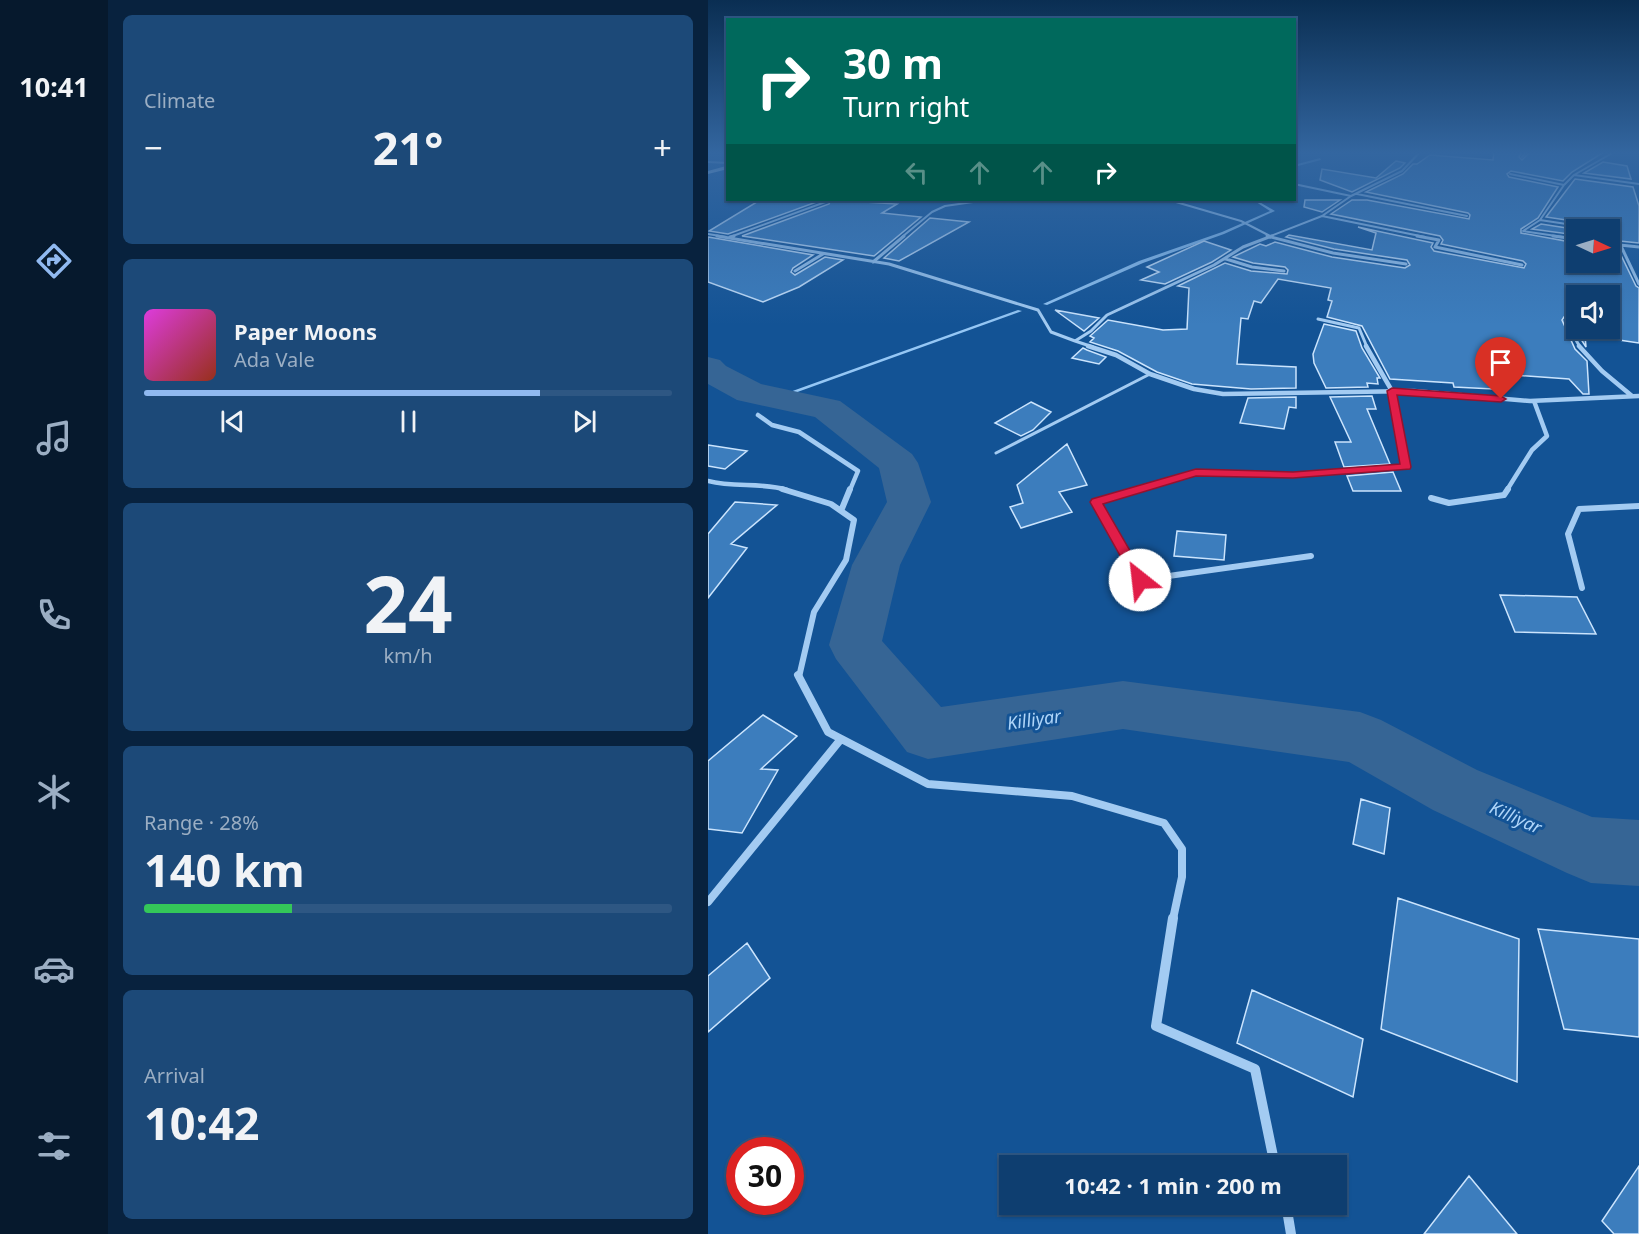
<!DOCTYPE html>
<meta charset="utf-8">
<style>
body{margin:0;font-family:"Noto Sans",sans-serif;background:#1c4978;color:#f1f3f6;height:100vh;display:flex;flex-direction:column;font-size:22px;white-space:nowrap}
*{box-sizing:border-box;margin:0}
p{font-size:20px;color:#9baec3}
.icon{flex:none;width:33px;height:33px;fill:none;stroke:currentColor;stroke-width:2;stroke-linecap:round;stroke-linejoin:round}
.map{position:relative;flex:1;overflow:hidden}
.side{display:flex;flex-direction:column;gap:15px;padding:15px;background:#08223e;width:600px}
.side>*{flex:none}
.banner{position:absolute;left:18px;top:18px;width:570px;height:183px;border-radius:0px;box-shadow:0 2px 4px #0004,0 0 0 2px #2e5783;background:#00695c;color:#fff;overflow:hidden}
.needle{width:39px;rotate:94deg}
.tools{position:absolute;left:858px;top:219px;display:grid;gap:12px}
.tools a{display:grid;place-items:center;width:54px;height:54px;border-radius:0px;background:#0e3e70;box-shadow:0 2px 4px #0004,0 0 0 2px #2e5783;font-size:30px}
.speed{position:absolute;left:18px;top:1137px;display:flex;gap:12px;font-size:30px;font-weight:700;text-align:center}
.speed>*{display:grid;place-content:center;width:78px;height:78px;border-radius:50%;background:#0e3e70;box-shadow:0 2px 4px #0004,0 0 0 2px #2e5783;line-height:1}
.speed .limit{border:9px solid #d22;background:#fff;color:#111}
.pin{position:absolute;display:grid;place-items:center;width:51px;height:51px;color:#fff;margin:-62px -26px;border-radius:50% 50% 50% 0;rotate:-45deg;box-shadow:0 0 6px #0007}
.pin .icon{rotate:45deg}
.me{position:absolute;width:66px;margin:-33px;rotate:331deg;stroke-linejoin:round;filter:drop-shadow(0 0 4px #0008)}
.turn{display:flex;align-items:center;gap:21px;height:126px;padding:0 18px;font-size:27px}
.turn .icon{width:78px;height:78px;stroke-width:2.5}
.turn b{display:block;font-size:42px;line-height:51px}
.lanes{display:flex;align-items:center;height:57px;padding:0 18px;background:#0003;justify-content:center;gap:30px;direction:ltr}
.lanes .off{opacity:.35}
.big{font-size:45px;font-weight:700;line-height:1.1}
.side .tile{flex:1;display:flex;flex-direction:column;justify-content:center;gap:9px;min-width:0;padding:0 21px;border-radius:9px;background:#1c4978}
.side .dial{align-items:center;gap:0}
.dial b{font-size:78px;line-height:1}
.song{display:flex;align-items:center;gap:18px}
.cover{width:72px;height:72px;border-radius:9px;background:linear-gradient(135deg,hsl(300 70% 55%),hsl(10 70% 35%))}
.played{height:6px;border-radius:3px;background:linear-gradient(90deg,#90b9f0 75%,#2e5783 75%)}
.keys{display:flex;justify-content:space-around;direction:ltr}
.heat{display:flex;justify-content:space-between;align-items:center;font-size:33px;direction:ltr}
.charge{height:9px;border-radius:4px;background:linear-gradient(90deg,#34c759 28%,#2e5783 0)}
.trip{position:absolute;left:291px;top:1155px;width:348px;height:60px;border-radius:0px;background:#0e3e70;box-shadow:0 2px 4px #0004,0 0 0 2px #2e5783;font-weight:700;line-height:60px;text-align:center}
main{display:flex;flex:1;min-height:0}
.dock{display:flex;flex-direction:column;width:108px;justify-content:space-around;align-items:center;background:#06192d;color:#9baec3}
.dock .icon{width:42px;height:42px}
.dock .active{color:#90b9f0}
.dock b{font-size:27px;color:#f1f3f6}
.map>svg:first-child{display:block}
</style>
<main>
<nav class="dock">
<b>10:41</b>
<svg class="icon active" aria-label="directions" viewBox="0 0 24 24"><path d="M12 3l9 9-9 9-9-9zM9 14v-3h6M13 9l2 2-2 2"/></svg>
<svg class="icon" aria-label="music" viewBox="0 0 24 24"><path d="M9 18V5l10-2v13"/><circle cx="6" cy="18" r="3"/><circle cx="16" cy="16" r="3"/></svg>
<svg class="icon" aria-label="phone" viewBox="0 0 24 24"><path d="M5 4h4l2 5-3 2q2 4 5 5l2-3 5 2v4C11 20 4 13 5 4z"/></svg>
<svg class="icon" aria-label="climate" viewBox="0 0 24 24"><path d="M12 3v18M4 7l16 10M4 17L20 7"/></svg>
<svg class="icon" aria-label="car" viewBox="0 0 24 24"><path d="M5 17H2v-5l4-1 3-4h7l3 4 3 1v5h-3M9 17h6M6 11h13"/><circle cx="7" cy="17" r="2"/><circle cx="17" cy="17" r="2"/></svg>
<svg class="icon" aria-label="filters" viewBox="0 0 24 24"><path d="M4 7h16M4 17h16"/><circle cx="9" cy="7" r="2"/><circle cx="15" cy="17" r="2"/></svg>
</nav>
<section class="side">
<div class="tile"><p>Climate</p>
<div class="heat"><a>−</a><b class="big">21°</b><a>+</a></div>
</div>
<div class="tile">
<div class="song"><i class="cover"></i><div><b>Paper Moons</b><p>Ada Vale</p></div></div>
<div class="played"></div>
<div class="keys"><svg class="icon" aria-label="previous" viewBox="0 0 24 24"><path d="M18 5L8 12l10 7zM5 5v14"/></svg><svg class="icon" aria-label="pause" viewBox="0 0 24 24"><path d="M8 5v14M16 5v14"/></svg><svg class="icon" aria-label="next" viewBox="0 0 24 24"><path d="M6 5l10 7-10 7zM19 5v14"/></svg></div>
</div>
<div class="tile dial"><b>24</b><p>km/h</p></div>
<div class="tile"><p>Range · 28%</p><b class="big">140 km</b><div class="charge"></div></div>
<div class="tile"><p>Arrival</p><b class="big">10:42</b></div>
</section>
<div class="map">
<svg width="931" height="1234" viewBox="0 0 931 1234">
<rect width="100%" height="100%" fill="#135395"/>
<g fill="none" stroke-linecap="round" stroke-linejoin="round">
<path fill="#95c7f5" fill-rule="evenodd" d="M 612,158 L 613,160 L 586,167 L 586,165 Z
M 545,200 L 548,200 L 567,211 L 516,234 L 435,263 L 339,305 L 335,304 L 431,261 L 514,232 L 562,211 Z
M 310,310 L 314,311 L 70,399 L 65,398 Z"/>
<path fill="#366595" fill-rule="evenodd" d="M 0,357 L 12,360 L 18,366 L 53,384 L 132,401 L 204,454 L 210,463 L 223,502 L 192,565 L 174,641 L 233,707 L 415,681 L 652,712 L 673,720 L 769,770 L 884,817 L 931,820 L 931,886 L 883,883 L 859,873 L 725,810 L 641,762 L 415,729 L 220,759 L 199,752 L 128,659 L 121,645 L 144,565 L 179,502 L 171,468 L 107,417 L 29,400 L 0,384 Z"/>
</g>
<path fill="#3c7dbd" stroke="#cbe4fd" stroke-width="1.5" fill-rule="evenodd" d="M 786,152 L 814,152 L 811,157 L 814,160 L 822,152 L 896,152 L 864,172 L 855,181 L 803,171 L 799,174 L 801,177 L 850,187 L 830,218 L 813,229 L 813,233 L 868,243 L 868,262 L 902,262 L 902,248 L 910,249 L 928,286 L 931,288 L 931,343 L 877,335 L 878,347 L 860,319 L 856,317 L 854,320 L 867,349 L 879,361 L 881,394 L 875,394 L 861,379 L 778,373 L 785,389 L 746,387 L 745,383 L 682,379 L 654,326 L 619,317 L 624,301 L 620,300 L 623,288 L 570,279 L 553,303 L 546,301 L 540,319 L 533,318 L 529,364 L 588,367 L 588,388 L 543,389 L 484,384 L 449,372 L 410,351 L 382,342 L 386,338 L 382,336 L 400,320 L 455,330 L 479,329 L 481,288 L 470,286 L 517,263 L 543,271 L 579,274 L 580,270 L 577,267 L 545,263 L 525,257 L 552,244 L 558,246 L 567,242 L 624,257 L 697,268 L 702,265 L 699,260 L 626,249 L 578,237 L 581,235 L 664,250 L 668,233 L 650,227 L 725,243 L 723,247 L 726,251 L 816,268 L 818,264 L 815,261 L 733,244 L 735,240 L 732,236 L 623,214 L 644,200 L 659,200 L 761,219 L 762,215 L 760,213 L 658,192 L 695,174 L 705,164 L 709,164 L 722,155 L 785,160 ZM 868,296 L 902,296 L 902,328 L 868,328 Z
M 688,161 L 697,163 L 692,168 L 644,192 L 612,180 L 614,169 L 668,178 Z
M 895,162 L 919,166 L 923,179 L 876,173 Z
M 867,179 L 925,187 L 931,206 L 931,243 L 902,240 L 902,233 L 913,233 L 912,228 L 838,217 Z
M 52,200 L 114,200 L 20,234 L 1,231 Z
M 123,200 L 189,204 L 174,213 L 213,217 L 166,256 L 34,236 L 121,204 Z
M 597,200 L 632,200 L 614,212 L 596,207 Z
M 222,218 L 261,222 L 191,261 L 176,258 Z
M 833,224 L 872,230 L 868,230 L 868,235 L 824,229 Z
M 0,237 L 105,255 L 85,268 L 83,272 L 87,275 L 117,257 L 135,260 L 91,287 L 55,302 L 0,282 Z
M 496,241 L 523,250 L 504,262 L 457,284 L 433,280 L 451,272 L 439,267 Z
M 347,310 L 391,318 L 376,331 Z
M 616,324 L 648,331 L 654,348 L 672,378 L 669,378 L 670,384 L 659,383 L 660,387 L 618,388 L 606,363 L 605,354 Z
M 375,348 L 379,350 L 398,357 L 391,364 L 364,358 Z
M 664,396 L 668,409 L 659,409 L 682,464 L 636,467 L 627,442 L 643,442 L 622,397 Z
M 588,397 L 588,408 L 581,407 L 576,429 L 532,423 L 540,398 Z
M 323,402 L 343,412 L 325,430 L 313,436 L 287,423 Z
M 359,444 L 379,485 L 351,492 L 364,512 L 313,528 L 302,507 L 315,503 L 309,485 Z
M 0,445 L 39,451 L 17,469 L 0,466 Z
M 685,472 L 693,491 L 645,491 L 639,476 Z
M 27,502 L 69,505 L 23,544 L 39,548 L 0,598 L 0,534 Z
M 469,531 L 518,535 L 516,560 L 466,556 Z
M 792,595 L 869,597 L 888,634 L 807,632 Z
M 55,715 L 89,736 L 53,769 L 70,770 L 34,833 L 0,829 L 0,761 Z
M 653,799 L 682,808 L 676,854 L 645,844 Z
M 690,898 L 811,939 L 809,1082 L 673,1029 Z
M 830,929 L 931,939 L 931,1037 L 856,1029 Z
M 39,943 L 62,978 L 0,1032 L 0,976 Z
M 544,990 L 655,1039 L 645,1097 L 529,1043 Z
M 931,1166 L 931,1234 L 906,1234 L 894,1221 Z
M 761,1176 L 809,1234 L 716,1234 Z"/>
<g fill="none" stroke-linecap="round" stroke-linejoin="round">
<path stroke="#a3cbf2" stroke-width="3" d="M 288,453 L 442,374"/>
<path stroke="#a3cbf2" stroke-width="2" d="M 814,157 L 819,152
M 0,162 L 20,163
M 802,174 L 856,185
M 866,175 L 931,184
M 586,184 L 643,196
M 649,194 L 759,216
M 461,200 L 533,221 L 564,237
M 614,216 L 717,237
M 832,220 L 898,230
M 902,230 L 911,231
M 0,234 L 18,237
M 22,237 L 120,201
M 194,237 L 224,212 L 237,206 L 279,200
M 560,237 L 614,216 L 643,196 L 694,171 L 712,152
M 855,237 L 815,231 L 832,220 L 856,185 L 866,175 L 906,152"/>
<path stroke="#a3cbf2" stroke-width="3" d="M 9,236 L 181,264 L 330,310 L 343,332 L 367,341 L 383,331 L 399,315 L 506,265 L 535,247 L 564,236
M 559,236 L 625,253 L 698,264
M 709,236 L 731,240 L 727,247 L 814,265
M 845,236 L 868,239
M 22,237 L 26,236
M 902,244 L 931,247
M 913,246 L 931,284
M 518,259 L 544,267 L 576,271
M 165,262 L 196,236
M 87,271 L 115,254
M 610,319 L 651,328 L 659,347
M 857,321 L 872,347
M 367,341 L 385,347"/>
<path stroke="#a3cbf2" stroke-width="4.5" d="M 380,346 L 408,355 L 442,374 L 486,389 L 515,394 L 706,391 L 822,401 L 931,396
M 871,346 L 894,371 L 924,396
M 50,415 L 64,425 L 91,432 L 150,471 L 142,490
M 0,481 C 26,488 54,482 79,490
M 429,490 L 488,473 L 585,475 L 698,467 L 684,391 L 658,346
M 799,490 L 824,450 L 839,436 L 826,401"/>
<path stroke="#a3cbf2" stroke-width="6" d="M 74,489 L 123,504 L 146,520 L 138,560 L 106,612 L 91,677
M 434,489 L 388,502 L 432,580 L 603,556
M 723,498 L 741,503 L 796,495 L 800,489
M 133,511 L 142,489
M 874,588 L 860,534 L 871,509 L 931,506"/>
<path stroke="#a3cbf2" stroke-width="8" d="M 90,675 L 120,732 L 220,784 L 364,796 L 456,823 L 474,849 L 474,877 L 465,919
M 0,902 L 133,739"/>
<path stroke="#a3cbf2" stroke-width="10" d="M 465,918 L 448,1026 L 547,1069 L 567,1166
M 578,1204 L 583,1234"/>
<path fill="#d2e7fc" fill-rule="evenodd" d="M 18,166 L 20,169 L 0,174 L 0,171 Z"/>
</g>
<linearGradient id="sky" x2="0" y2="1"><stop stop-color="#0a2e52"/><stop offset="0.47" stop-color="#3366a0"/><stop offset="1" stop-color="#3366a0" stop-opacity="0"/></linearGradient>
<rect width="931" height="325" fill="url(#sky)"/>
<path fill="#e11d48" stroke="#92132f" stroke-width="1.5" d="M 684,388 L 793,396 L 798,399 L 793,402 L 689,395 L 703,467 L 702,469 L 585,478 L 488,476 L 395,504 L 439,580 L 432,585 L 428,584 L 382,502 L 384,499 L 488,469 L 585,472 L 692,464 L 679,391 Z"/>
<g text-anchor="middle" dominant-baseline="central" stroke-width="6" stroke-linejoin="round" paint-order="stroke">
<g font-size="18" font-style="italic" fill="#afd5f9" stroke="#135395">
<text transform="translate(326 719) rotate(-8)">Killiyar</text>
<text transform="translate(808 817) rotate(24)">Killiyar</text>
</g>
</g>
</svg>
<div class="tools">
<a><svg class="needle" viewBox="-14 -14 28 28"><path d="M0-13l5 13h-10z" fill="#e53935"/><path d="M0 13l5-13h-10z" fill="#9baec3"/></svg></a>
<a><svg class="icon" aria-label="sound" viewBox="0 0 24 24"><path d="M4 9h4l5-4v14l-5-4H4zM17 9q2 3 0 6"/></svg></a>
</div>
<div class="speed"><div class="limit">30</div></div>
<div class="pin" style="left:793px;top:399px;background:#d93025"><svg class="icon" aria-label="arrive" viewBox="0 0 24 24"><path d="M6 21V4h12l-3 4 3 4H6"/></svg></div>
<svg class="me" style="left:432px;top:580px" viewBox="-20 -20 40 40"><circle r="19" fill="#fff"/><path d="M0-13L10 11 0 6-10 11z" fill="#e11d48"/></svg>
<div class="trip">10:42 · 1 min · 200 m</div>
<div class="banner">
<div class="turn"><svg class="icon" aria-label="right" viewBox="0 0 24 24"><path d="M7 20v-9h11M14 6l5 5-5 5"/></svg><div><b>30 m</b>Turn right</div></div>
<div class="lanes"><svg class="icon off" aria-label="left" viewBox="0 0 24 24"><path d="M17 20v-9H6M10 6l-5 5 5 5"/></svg><svg class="icon off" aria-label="ahead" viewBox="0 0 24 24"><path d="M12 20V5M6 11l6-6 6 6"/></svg><svg class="icon off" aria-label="ahead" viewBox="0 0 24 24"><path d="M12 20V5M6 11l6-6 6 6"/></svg><svg class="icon" aria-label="right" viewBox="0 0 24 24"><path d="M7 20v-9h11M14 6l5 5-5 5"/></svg></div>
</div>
</div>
</main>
